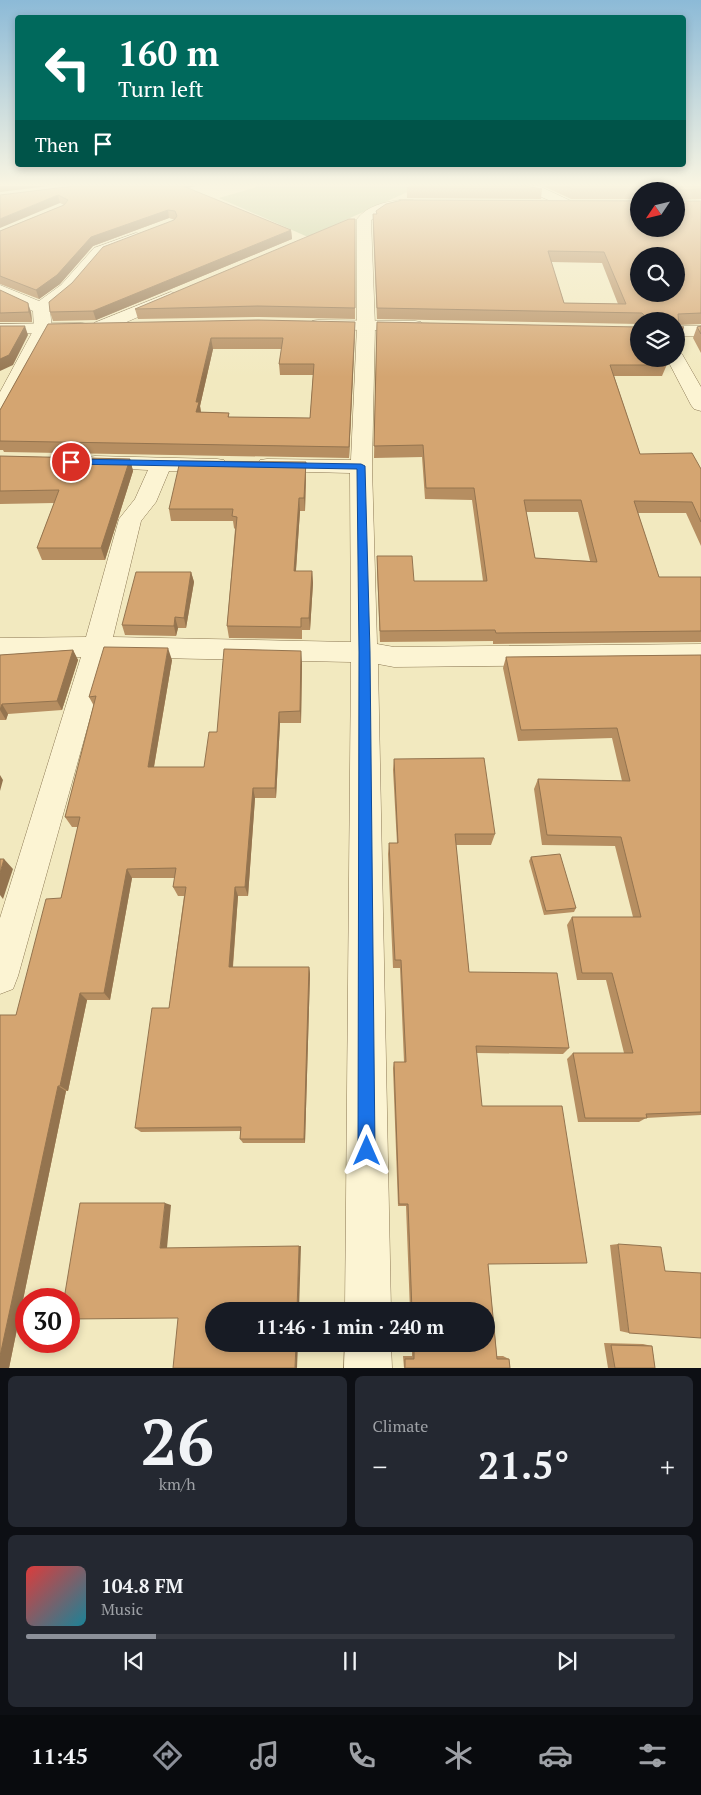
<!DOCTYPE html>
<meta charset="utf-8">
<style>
body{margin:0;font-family:"PT Serif",serif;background:#242831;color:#f1f3f6;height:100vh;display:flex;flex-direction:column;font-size:19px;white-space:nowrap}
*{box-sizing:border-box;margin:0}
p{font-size:16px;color:#9ea1a6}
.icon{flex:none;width:28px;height:28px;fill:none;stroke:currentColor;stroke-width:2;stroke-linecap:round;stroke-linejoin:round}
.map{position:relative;height:1368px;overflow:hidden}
.side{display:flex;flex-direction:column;gap:8px;padding:8px;background:#0d0f14;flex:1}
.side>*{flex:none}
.top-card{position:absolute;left:15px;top:15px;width:671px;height:152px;border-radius:5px;box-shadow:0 2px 8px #0003;background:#00695c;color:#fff;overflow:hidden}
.needle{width:32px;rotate:235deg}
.buttons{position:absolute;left:630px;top:182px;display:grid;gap:10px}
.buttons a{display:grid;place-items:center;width:55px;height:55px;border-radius:50%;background:#171b24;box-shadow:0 2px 8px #0003;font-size:25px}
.speed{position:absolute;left:15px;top:1288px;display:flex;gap:10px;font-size:25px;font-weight:700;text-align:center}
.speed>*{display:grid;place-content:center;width:65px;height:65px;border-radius:50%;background:#171b24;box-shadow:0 2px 8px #0003;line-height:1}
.speed .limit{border:8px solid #d22;background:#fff;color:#111}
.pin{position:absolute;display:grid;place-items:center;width:42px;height:42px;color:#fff;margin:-21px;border:2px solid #fff;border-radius:50%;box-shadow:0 1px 5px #0007}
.me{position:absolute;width:55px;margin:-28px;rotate:0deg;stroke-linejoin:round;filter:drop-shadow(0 0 4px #0008)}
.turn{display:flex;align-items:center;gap:18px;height:105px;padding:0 20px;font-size:22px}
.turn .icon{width:65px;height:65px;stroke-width:2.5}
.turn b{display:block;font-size:35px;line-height:42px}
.then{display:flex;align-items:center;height:48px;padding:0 20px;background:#0003;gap:10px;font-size:19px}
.big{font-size:38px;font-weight:700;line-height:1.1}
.side .widget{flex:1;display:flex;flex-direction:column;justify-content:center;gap:8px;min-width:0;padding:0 18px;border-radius:8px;background:#242831}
.side .dial{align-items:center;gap:0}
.dial b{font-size:65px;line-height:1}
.song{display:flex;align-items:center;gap:15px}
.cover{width:60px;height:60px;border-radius:8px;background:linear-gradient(135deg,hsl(0 70% 55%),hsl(190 70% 35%))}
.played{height:5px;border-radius:2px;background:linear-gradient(90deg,#8c9099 20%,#363941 20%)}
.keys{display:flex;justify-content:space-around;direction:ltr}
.heat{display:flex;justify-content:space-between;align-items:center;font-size:28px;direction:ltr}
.side .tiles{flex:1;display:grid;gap:8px;grid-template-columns:1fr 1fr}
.widget:last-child{grid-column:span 2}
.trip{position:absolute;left:205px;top:1302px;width:290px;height:50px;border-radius:25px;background:#171b24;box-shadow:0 2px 8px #0003;font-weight:700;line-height:50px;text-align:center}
.menu{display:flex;height:80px;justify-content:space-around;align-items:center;background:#090b0e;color:#9ea1a6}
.menu .icon{width:35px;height:35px}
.menu .active{color:#8c9099}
.menu b{font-size:22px;color:#f1f3f6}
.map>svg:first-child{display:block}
</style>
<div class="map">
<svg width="701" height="1368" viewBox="0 0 701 1368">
<rect width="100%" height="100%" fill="#f2e9bf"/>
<path fill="#b9c592" d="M 260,186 L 407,186 L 414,189 L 308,237 L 219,198 Z"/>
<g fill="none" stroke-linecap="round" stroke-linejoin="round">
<g stroke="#8d7955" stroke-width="1">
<path id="minor" d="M 400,200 L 413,200 L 420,204 L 413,208 L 386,211 L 371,220 L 375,326 L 372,467 L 377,644 L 394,647 L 701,644 L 701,664 L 394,667 L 378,664 L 391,1311 L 345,1311 L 351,662 L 107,657 L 18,976 L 13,989 L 0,994 L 0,918 L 81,657 L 0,658 L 0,638 L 86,637 L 119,519 L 135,499 L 148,470 L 88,467 L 84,462 L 88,457 L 95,456 L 217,459 L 224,460 L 228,465 L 224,470 L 217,471 L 169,471 L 156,502 L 141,521 L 113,637 L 351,642 L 350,473 L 267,471 L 260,470 L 256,465 L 260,460 L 267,459 L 351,460 L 357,326 L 357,219 C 367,206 384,202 400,200 Z
M 136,233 L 141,234 L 143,237 L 141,240 L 104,254 L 73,291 L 50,310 L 52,329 L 10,410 L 7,414 L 0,416 L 0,392 L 34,329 L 33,311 L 0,296 L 0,285 L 39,301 L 61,285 L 94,248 Z
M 171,292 L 177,294 L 179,297 L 177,300 L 106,331 L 100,332 L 94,331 L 91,327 L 94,323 Z
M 676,353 L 682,354 L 701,387 L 701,411 L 694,409 L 691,405 L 667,359 L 676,359 Z
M 345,1344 L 391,1344 L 392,1368 L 344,1368 Z"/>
</g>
<g stroke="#8d7955" stroke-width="1">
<path id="tertiary" d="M 318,320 L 415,321 L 421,322 L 424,326 L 421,330 L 415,331 L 312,329 L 309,325 L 312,321 Z
M 82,323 L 88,324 L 91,328 L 88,332 L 0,334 L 0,324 Z
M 676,326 L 701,326 L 701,336 L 676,336 Z"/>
</g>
<g stroke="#6e5a39" stroke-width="1">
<path id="secondary" d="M 521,186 L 539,186 L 571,201 L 639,201 L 639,209 L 569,209 L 523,189 Z"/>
</g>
<use href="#minor" fill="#fcf4d3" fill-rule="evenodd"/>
<use href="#tertiary" fill="#fcf4d3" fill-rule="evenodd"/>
<use href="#secondary" fill="#fcf4d3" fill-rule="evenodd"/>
</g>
<path fill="#b68e61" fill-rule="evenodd" d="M 197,186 L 187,188 L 291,230 L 292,239 L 96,320 L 53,321 L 50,312 L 175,220 L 169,218 L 93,246 L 60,284 L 39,299 L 0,284 L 0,231 L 64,205 L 60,203 L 0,195 Z
M 543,186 L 701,186 L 701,199 L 678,200 L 679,201 L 701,201 L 701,324 L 679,325 L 679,326 L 684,327 L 681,338 L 676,340 L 676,321 L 639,321 L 639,324 L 377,319 L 373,224 L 373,214 L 376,214 L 376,211 L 639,229 L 676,191 L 639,191 L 639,199 L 571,199 ZM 551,262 L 602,263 L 618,304 L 564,303 Z
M 407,188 L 542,189 L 541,199 L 407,198 Z
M 355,219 L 355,319 L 259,317 L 138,319 L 135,309 Z
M 0,290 L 31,312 L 32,322 L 0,322 Z
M 355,322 L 349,458 L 4,452 L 3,450 L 0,450 L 0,410 L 48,324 ZM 213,349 L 282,349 L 279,364 L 280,375 L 313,375 L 310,418 L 229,417 L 229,413 L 201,412 L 200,406 Z
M 377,322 L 668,362 L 662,376 L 614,376 L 640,454 L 701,469 L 701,546 L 686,513 L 638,513 L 659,577 L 701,577 L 701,642 L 493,644 L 493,641 L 380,642 L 377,568 L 377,556 L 414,581 L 483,581 L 472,500 L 425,499 L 422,457 L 374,458 ZM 526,512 L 578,512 L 590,561 L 535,558 Z
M 701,326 L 701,353 L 693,338 L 697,327 Z
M 0,456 L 130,459 L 133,471 L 105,560 L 42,560 L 37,548 L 54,503 L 0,504 Z
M 306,462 L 306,474 L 305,511 L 300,511 L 296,571 L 312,571 L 313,583 L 310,630 L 302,630 L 302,639 L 229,638 L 227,626 L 235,529 L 234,528 L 233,521 L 171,521 L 169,509 Z
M 191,572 L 194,582 L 186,628 L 178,628 L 176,636 L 125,635 L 122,625 Z
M 73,650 L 78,660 L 62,710 L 8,714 L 6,720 L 0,720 L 0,655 Z
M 701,655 L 701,1115 L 646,1118 L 639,1122 L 578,1122 L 567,1059 L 573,1053 L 624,1053 L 606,980 L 577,980 L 567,925 L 572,917 L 633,917 L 615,846 L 542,845 L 534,789 L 538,779 L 622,781 L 612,738 L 518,741 L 503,668 L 506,657 Z
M 172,660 L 154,767 L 204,767 L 217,732 L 302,663 L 301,723 L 280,723 L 276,798 L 255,798 L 248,896 L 238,896 L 233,967 L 309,967 L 310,974 L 305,1143 L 243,1143 L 240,1139 L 241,1131 L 141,1132 L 135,1128 L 169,1008 L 184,896 L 178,896 L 173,887 L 175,878 L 132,878 L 110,1000 L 87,1000 L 68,1091 L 66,1091 L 9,1368 L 0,1368 L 16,1015 L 61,898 L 78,827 L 72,827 L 65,817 L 94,706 L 89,697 Z
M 394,759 L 495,834 L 491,845 L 456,845 L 469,972 L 569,1048 L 563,1054 L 476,1053 L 488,1264 L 497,1356 L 503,1356 L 509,1359 L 510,1368 L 404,1368 L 403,1356 L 412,1356 L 412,1344 L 486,1344 L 486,1311 L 410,1311 L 406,1206 L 398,1206 L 393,1068 L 394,1062 L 404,1062 L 400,968 L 393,968 L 388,854 L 389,843 L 397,843 L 393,770 Z
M 531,857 L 576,908 L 574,912 L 544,915 L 529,861 Z
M 618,1244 L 629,1333 L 620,1331 L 610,1245 Z
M 604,1343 L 643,1344 L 652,1346 L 655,1368 L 608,1368 Z"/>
<path fill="#94744f" d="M 0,186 L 49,186 L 0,192 Z
M 173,186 L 197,186 L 174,190 Z
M 58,195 L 60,203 L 0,228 L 0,219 Z
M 168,210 L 169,218 L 93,246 L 60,284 L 39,299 L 36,290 L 91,237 Z
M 291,230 L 292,239 L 96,320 L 93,311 Z
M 28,303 L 31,312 L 32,322 L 29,312 Z
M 355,322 L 355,333 L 349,458 L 349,447 Z
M 25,326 L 28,335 L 13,365 L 0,371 L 0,359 Z
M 684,327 L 681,338 L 676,340 L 676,331 Z
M 211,338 L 213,349 L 200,406 L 201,413 L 196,412 L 196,402 Z
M 130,459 L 133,471 L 105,560 L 101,548 Z
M 306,462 L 306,474 L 305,511 L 304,498 Z
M 299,498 L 300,511 L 295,583 L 294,571 Z
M 312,571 L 313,583 L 310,630 L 309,618 Z
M 191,572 L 194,582 L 186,628 L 184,618 Z
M 175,617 L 178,628 L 176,636 L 174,626 Z
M 168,648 L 172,660 L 152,778 L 148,767 Z
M 73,650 L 78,660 L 62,710 L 57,701 Z
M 301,651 L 302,663 L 301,723 L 300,711 Z
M 2,704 L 8,714 L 6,720 L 0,710 Z
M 279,712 L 280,723 L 276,798 L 275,788 Z
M 0,775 L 3,780 L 0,791 Z
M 253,788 L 255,798 L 248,896 L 245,887 Z
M 4,859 L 13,869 L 3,899 L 0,895 L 0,873 Z
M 127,869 L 132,878 L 110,1000 L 104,993 Z
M 235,887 L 238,896 L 232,975 L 229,967 Z
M 309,967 L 310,974 L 305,1143 L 304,1139 Z
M 80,993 L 87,1000 L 68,1091 L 60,1086 Z
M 58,1086 L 66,1091 L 9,1368 L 0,1368 L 0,1356 Z
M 165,1203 L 171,1205 L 167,1248 L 160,1248 Z
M 299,1246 L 301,1246 L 299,1311 L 297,1311 Z
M 296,1344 L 298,1344 L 297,1368 L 295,1368 Z"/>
<path fill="#d4a571" stroke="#94744f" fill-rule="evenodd" d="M 74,186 L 183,186 L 291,230 L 93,311 L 50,312 L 49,302 L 72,283 L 103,247 L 174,220 L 177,216 L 175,211 L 168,210 L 91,237 L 57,275 L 36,290 L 0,276 L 0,231 L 64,205 L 68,200 L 58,195 L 0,219 L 0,195 Z
M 411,186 L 525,186 L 542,189 L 407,188 Z
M 566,186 L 701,186 L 701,189 L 678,190 L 677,199 L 679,201 L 701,201 L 701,313 L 678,314 L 679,326 L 684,327 L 676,331 L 676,321 L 644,321 L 644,315 L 642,313 L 377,308 L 373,214 L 377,214 L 376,211 L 386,204 L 402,200 L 639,201 L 639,229 L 676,229 L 676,191 L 644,191 L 642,189 L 573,189 ZM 548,251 L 604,252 L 626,304 L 564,303 ZM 639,256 L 676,256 L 676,294 L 639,294 Z
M 349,219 L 355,219 L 355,308 L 258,306 L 135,309 Z
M 0,290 L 28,303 L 29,312 L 0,313 Z
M 258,320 L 355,322 L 349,447 L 0,441 L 0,410 L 48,324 ZM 211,338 L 283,338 L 279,364 L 314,364 L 310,418 L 228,417 L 229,413 L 196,412 L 199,402 L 196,402 Z
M 377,322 L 639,327 L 639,359 L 666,359 L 668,362 L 665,362 L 666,365 L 610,365 L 640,454 L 692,453 L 701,469 L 701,522 L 692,502 L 634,501 L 659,577 L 701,577 L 701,631 L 496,633 L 495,630 L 380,631 L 377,556 L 412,556 L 414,581 L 487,581 L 474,488 L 426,488 L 423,445 L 374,446 ZM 524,500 L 581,500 L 597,562 L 535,558 Z
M 0,326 L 25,326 L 9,355 L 0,359 Z
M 701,326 L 701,334 L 697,327 Z
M 0,456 L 130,459 L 101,548 L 37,548 L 59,490 L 0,491 Z
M 180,461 L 306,462 L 304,498 L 299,498 L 294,571 L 312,571 L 309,618 L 301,618 L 301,627 L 227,626 L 237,517 L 232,516 L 233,509 L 169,509 Z
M 136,572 L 191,572 L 184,618 L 175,617 L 174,626 L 122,625 Z
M 104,647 L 168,648 L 148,767 L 204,767 L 209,732 L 217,732 L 224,649 L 301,651 L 300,711 L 279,712 L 275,788 L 253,788 L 245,887 L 235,887 L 229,967 L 309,967 L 304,1139 L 240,1139 L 241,1127 L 135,1128 L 152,1008 L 169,1008 L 186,887 L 173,887 L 176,868 L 127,869 L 104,993 L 80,993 L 60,1086 L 58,1086 L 0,1356 L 0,1015 L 16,1015 L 46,899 L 61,898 L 80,817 L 65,817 L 96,696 L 89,697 Z
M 73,650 L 57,701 L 2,704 L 0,710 L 0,655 Z
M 701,655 L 701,1112 L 646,1114 L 647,1118 L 585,1118 L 573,1053 L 633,1053 L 612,973 L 582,973 L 572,917 L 641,917 L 621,837 L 547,835 L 538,779 L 630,781 L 617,728 L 521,730 L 506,657 Z
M 484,758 L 495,834 L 455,834 L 469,972 L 557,973 L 569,1048 L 476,1046 L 482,1106 L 562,1106 L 587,1263 L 488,1264 L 497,1359 L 509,1359 L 510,1368 L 405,1368 L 405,1359 L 414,1359 L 414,1344 L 486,1344 L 486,1311 L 412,1311 L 408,1204 L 399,1204 L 394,1062 L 406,1062 L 401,960 L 395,960 L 389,843 L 398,843 L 394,759 Z
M 560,854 L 576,908 L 546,911 L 531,857 Z
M 0,859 L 4,859 L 0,873 Z
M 80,1203 L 165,1203 L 160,1248 L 299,1246 L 297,1311 L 214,1311 L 214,1344 L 296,1344 L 295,1368 L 173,1368 L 178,1318 L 69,1319 L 69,1299 L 64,1299 Z
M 618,1244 L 661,1247 L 665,1271 L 701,1273 L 701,1338 L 629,1333 Z
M 611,1345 L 652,1346 L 655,1368 L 615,1368 Z"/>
<linearGradient id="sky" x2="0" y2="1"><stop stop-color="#8cbad7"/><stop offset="0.49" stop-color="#f9f5e2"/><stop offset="1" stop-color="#f9f5e2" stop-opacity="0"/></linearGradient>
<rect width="701" height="377" fill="url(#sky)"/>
<path fill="#1a73e8" stroke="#114b97" d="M 71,459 L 361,464 L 365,466 L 370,652 L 375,1151 L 373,1157 L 367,1160 L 361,1157 L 358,1151 L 359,652 L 357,469 L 68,464 L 67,462 Z"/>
</svg>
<div class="buttons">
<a><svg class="needle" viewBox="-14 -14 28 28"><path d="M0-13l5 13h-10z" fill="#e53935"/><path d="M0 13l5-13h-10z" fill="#9ea1a6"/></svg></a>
<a><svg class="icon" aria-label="search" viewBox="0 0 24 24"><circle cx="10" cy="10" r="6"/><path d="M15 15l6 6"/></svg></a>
<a><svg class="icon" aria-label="layers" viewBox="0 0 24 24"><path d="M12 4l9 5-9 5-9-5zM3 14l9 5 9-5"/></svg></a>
</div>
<div class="speed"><div class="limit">30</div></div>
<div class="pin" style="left:71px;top:462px;background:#d93025"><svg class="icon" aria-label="arrive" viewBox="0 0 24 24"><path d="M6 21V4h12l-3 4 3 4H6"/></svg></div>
<svg class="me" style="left:367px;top:1151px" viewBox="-20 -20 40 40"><path d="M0-17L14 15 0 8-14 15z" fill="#1a73e8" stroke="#fff" stroke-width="4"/></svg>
<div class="trip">11:46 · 1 min · 240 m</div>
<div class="top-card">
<div class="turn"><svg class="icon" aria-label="left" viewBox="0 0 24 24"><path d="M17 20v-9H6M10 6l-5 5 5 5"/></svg><div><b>160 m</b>Turn left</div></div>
<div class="then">Then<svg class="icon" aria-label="arrive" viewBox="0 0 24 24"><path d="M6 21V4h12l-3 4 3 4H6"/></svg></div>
</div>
</div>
<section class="side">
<div class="tiles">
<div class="widget dial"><b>26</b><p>km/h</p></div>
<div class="widget"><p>Climate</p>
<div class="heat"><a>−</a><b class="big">21.5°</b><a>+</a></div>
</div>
<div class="widget">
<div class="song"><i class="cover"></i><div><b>104.8 FM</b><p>Music</p></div></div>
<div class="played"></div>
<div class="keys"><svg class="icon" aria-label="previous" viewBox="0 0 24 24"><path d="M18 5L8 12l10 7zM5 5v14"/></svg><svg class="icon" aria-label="pause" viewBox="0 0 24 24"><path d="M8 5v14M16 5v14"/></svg><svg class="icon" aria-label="next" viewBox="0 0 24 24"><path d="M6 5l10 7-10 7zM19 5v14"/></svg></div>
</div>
</div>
</section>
<nav class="menu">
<b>11:45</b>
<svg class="icon active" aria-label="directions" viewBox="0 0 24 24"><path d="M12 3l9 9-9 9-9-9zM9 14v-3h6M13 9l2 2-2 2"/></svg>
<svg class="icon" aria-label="music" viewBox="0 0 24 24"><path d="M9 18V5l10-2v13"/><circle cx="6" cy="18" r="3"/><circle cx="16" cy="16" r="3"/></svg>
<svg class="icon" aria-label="phone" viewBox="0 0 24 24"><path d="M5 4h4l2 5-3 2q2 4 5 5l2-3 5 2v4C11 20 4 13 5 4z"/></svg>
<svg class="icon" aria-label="climate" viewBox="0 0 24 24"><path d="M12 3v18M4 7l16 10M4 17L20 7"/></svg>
<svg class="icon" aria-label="car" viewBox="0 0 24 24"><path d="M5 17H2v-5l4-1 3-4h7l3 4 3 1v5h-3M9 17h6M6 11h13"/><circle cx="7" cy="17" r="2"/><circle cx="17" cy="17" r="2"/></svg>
<svg class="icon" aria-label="filters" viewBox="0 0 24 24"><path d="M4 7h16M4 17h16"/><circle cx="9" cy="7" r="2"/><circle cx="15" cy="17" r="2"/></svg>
</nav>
